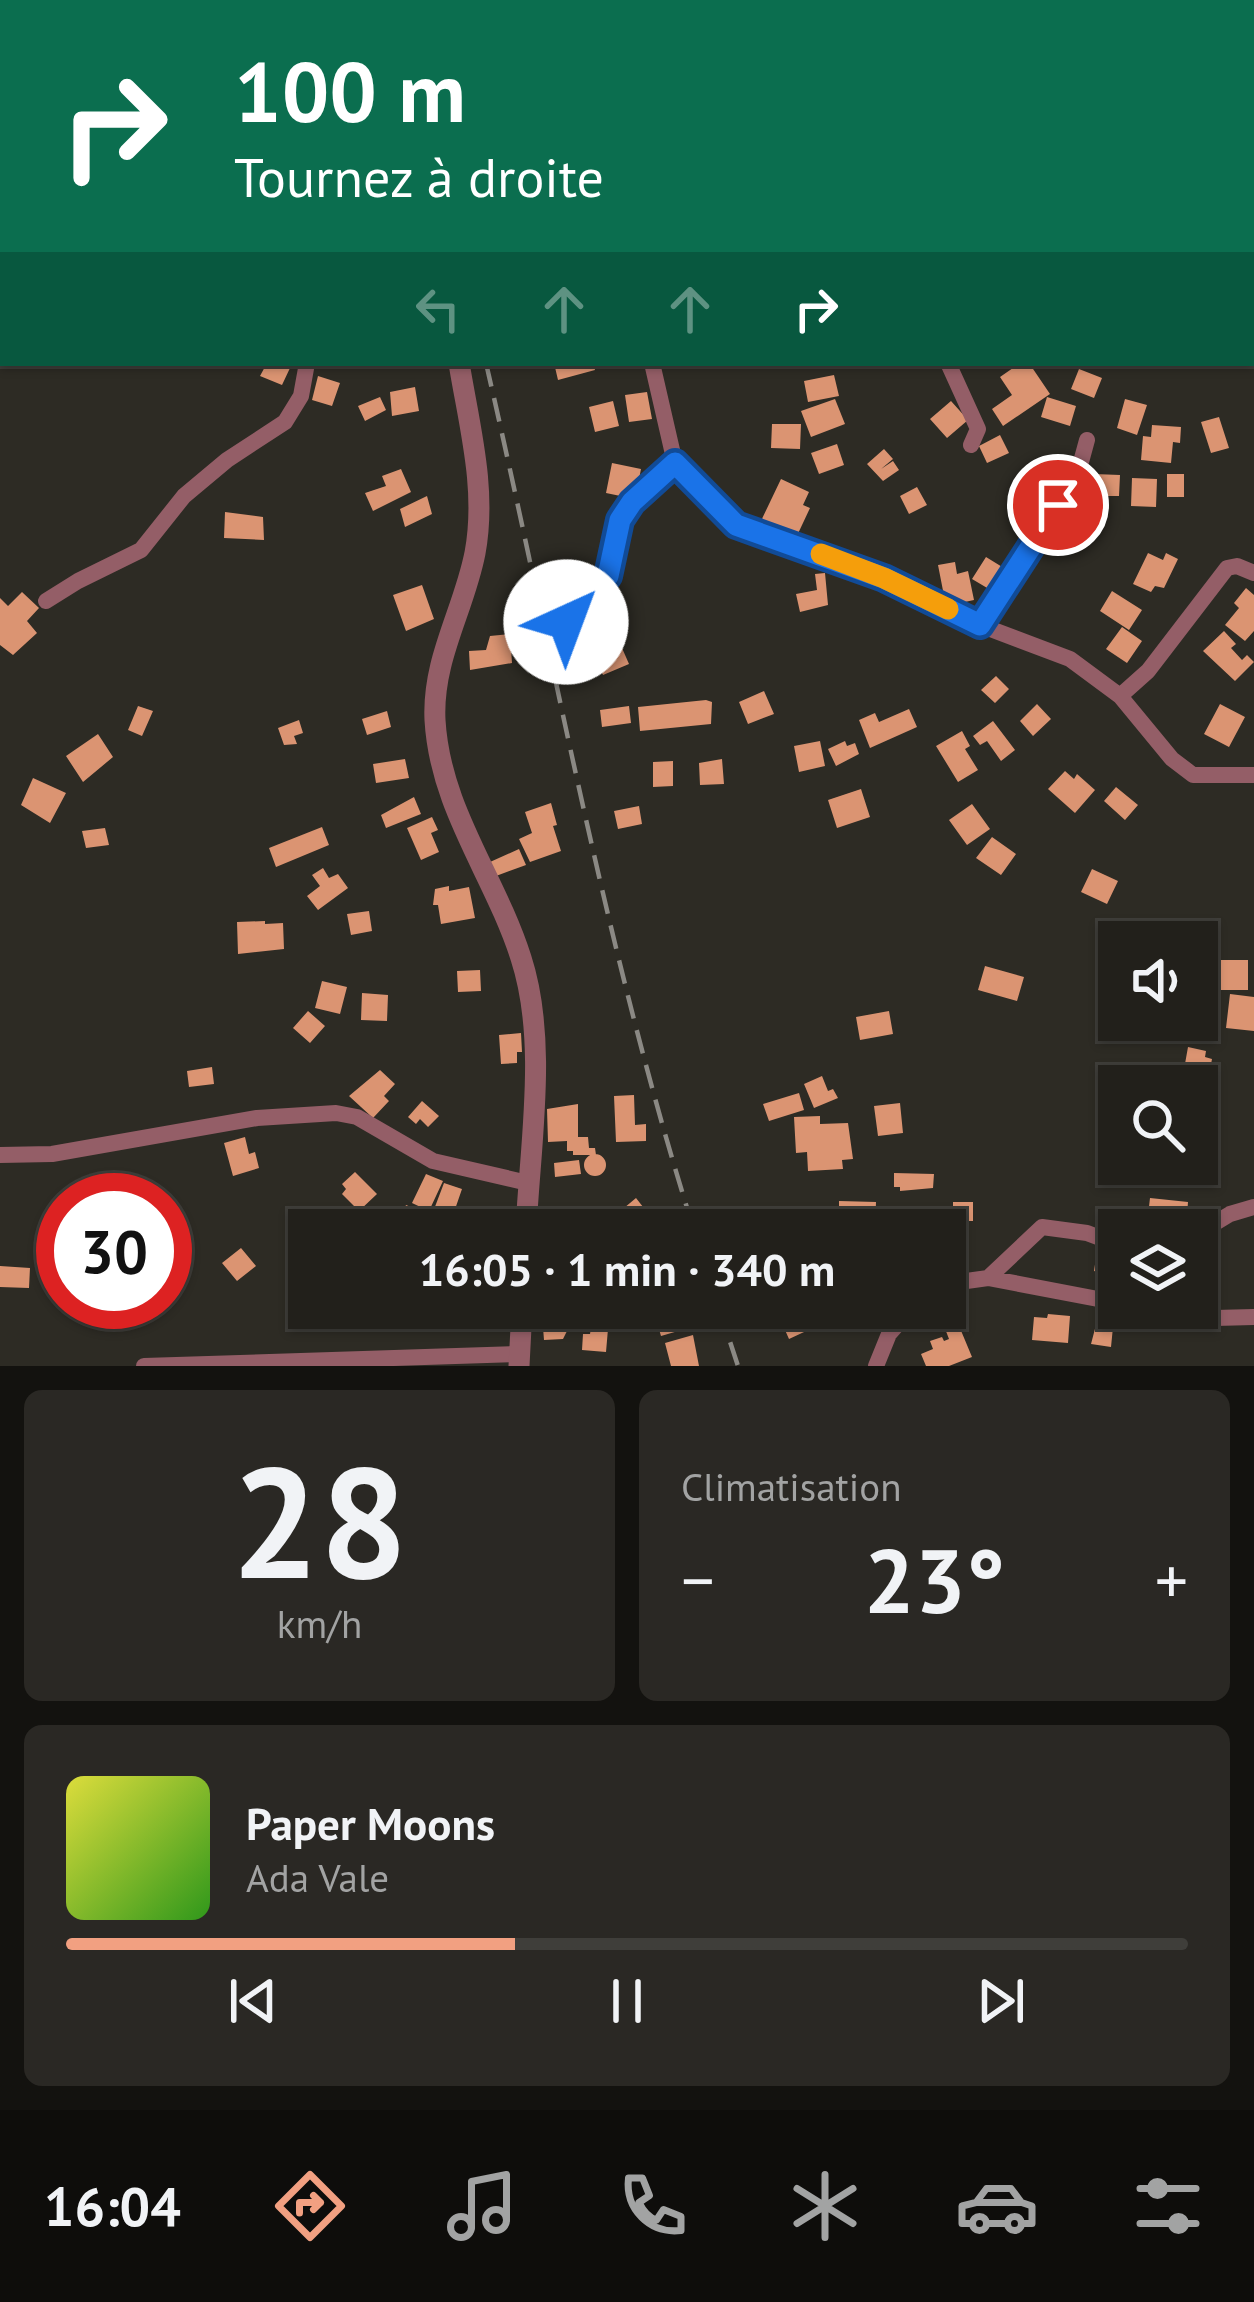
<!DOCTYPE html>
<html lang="fr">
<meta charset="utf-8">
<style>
body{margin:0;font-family:"PT Sans",sans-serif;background:#2a2824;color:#f1f3f6;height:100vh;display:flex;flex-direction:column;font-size:45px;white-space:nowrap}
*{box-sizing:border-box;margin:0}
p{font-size:39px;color:#a2a3a3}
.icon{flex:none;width:66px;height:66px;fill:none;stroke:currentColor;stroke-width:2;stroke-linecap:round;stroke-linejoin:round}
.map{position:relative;height:1366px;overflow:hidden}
.panel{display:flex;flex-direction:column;gap:24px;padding:24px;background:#13120f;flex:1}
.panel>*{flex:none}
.banner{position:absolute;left:0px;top:0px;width:1254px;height:366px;box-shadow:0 3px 9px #0004,0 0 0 3px #3f3e3a;background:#0b6e4f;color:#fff;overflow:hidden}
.tools{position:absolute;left:1098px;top:921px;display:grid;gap:24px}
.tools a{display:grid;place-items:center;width:120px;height:120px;border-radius:0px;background:#22201b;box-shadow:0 3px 9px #0004,0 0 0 3px #3f3e3a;font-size:60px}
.speed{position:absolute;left:36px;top:1173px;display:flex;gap:24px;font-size:60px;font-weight:700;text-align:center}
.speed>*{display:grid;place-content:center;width:156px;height:156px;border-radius:50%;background:#22201b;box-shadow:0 3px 9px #0004,0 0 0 3px #3f3e3a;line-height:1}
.speed .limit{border:18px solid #d22;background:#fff;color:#111}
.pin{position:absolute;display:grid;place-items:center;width:102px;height:102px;color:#fff;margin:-51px;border:6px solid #fff;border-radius:50%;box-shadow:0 3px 12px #0007}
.me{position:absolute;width:132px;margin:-66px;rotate:43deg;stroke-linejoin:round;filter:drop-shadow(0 0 9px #0008)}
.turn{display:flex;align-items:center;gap:42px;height:252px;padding:0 36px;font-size:54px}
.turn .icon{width:156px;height:156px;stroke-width:2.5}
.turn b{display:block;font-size:84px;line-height:102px}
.lanes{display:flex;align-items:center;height:114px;padding:0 36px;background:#0003;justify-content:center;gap:60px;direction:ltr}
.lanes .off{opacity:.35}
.big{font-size:90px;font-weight:800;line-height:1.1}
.panel .tile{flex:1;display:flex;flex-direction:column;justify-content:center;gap:18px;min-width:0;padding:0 42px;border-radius:18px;background:#2a2824}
.panel .dial{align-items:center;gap:0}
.dial b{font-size:156px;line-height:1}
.song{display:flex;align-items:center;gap:36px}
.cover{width:144px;height:144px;border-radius:18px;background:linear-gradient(135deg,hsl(60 70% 55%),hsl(110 70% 35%))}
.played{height:12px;border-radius:6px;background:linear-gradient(90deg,#f2a081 40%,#3f3e3a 40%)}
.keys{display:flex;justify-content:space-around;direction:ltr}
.heat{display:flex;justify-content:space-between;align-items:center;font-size:66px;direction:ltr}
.panel .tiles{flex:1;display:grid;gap:24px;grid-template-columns:1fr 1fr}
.tile:last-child{grid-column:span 2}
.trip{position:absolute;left:288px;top:1209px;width:678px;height:120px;border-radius:0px;background:#22201b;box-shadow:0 3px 9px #0004,0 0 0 3px #3f3e3a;font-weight:800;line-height:120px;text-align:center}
.tab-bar{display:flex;height:192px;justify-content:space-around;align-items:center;background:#0e0d0b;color:#a2a3a3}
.tab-bar .icon{width:84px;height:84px}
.tab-bar .selected{color:#f2a081}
.tab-bar b{font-size:54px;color:#f1f3f6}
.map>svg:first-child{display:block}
</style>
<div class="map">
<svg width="1254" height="1366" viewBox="0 0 1254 1366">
<rect width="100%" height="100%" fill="#2d2b24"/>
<path fill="#db9472" d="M 267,363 L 290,368 L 282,385 L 260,376 Z
M 554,363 L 593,363 L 595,370 L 558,380 Z
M 1020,363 L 1029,363 L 1050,394 L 1003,426 L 992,409 L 1012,395 L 1000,377 Z
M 1079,369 L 1102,378 L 1094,398 L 1071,389 Z
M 834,375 L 839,396 L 808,402 L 804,381 Z
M 318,376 L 340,383 L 332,406 L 312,400 Z
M 415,387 L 419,411 L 392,416 L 390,392 Z
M 647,392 L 652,419 L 629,422 L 625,395 Z
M 380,397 L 386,410 L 365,421 L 358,406 Z
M 1047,397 L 1076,406 L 1070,426 L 1041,417 Z
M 835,399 L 845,424 L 811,437 L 801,411 Z
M 1125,399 L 1147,405 L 1137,435 L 1117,428 Z
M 613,401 L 619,426 L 595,432 L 589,407 Z
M 951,401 L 968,420 L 947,438 L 930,419 Z
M 1219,417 L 1229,448 L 1211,453 L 1201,422 Z
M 772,424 L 801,424 L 800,449 L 771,448 Z
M 1152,425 L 1181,427 L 1180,443 L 1173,442 L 1171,463 L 1141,460 L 1143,436 L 1151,437 Z
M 1000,435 L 1009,453 L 987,463 L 979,446 Z
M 837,444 L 844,465 L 819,474 L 811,453 Z
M 884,449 L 893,459 L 881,469 L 893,461 L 899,470 L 883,481 L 867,464 Z
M 612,463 L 641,469 L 635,499 L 606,493 Z
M 401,469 L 411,492 L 373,511 L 365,493 L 386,486 L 382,476 Z
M 1094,474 L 1120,475 L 1119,496 L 1093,496 Z
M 1167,474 L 1184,474 L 1184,497 L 1167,497 Z
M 1132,478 L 1157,479 L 1156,507 L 1131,506 Z
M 781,479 L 809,492 L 803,505 L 810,508 L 795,540 L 760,523 Z
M 917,487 L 927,505 L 909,514 L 900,496 Z
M 427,496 L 432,514 L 405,527 L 400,509 Z
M 1077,499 L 1106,504 L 1102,523 L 1073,517 Z
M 225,512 L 263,517 L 264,540 L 224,538 Z
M 1148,553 L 1163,560 L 1166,553 L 1178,559 L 1164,588 L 1155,586 L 1151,592 L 1133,584 Z
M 986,557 L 1012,573 L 999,595 L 972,579 Z
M 955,562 L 957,574 L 968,571 L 974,600 L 946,606 L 938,565 Z
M 825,573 L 828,605 L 800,612 L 796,594 L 817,590 L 815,574 Z
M 422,585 L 434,619 L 406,631 L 393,595 Z
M 1246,588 L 1254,595 L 1254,631 L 1245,641 L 1225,625 L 1239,608 L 1234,603 Z
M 1112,591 L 1142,610 L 1129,630 L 1100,611 Z
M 22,592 L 39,608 L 27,621 L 37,633 L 13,655 L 0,645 L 0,598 L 8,606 Z
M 1122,627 L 1142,641 L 1127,663 L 1106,649 Z
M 1224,631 L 1236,644 L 1231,648 L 1242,660 L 1247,655 L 1254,662 L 1235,681 L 1203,651 Z
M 609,632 L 617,651 L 622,648 L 629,664 L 603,675 L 589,641 Z
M 510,634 L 512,663 L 470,670 L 469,651 L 486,650 L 490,636 Z
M 996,676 L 1009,689 L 995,703 L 981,690 Z
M 764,691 L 774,714 L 748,724 L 739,702 Z
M 706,700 L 712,702 L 711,724 L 640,731 L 638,707 Z
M 1037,704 L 1051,719 L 1033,736 L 1020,721 Z
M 1220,704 L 1245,717 L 1229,747 L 1204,734 Z
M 138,706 L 153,711 L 142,736 L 128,730 Z
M 629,706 L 631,723 L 602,727 L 600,710 Z
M 909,709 L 917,727 L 870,748 L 859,720 L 875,713 L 879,722 Z
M 387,711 L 391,727 L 367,735 L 362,719 Z
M 299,720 L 303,733 L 294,736 L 297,744 L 284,745 L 278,728 Z
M 993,721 L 1015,750 L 1001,761 L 987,741 L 980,745 L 973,736 Z
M 962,731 L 970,746 L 965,749 L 978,770 L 958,782 L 936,746 Z
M 98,734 L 113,757 L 83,782 L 66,756 Z
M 820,741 L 825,766 L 799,772 L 794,746 Z
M 845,741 L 847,746 L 855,743 L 859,754 L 836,766 L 828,749 Z
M 405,759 L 409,778 L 376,783 L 373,764 Z
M 722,759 L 724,784 L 700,785 L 699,763 Z
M 673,761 L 673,786 L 653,787 L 653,762 Z
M 1065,771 L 1074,779 L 1077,774 L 1095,790 L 1075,813 L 1048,789 Z
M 33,778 L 66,793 L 50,823 L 21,805 Z
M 1116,787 L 1138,805 L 1125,820 L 1104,801 Z
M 861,789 L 870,817 L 837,828 L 828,800 Z
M 414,797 L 421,814 L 386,828 L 381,815 Z
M 551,803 L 557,825 L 553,826 L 561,851 L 530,862 L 519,839 L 532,833 L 525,812 Z
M 972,804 L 990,829 L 967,845 L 949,820 Z
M 639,806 L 642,824 L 618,829 L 614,811 Z
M 432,817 L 438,830 L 431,833 L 439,852 L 421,860 L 407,828 Z
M 322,827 L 329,845 L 276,867 L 269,848 Z
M 105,828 L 109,845 L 86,848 L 82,831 Z
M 992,837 L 1016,854 L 1001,875 L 976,858 Z
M 519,849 L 526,865 L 496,876 L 490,862 Z
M 323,868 L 329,878 L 338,874 L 348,888 L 318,910 L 307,896 L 320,886 L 312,875 Z
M 1092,869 L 1118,881 L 1107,904 L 1081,892 Z
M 449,886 L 449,891 L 469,887 L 475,918 L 441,924 L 438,905 L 433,905 L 435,889 Z
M 369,911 L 372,931 L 351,935 L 347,914 Z
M 265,921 L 265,924 L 283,923 L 284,949 L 238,954 L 237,922 Z
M 1213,960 L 1248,960 L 1248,990 L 1213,990 Z
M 985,966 L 1024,977 L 1017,1001 L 978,990 Z
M 480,970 L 481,991 L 458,992 L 457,971 Z
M 322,981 L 347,987 L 340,1014 L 315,1008 Z
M 362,993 L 388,995 L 387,1021 L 361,1020 Z
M 1230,994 L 1254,997 L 1254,1031 L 1226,1028 Z
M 1197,1007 L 1210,1010 L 1203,1040 L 1187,1036 L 1190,1020 L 1197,1020 Z
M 308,1011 L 325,1026 L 310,1043 L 293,1028 Z
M 889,1011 L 893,1034 L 860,1040 L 856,1017 Z
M 521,1033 L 522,1052 L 517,1052 L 517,1063 L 501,1064 L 499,1035 Z
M 1188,1047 L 1206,1051 L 1205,1057 L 1212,1059 L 1208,1080 L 1183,1075 Z
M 212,1067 L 214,1084 L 189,1087 L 187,1071 Z
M 380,1070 L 395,1084 L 384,1096 L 389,1101 L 373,1118 L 349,1096 Z
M 822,1076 L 828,1091 L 833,1089 L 838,1098 L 814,1108 L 804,1084 Z
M 799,1093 L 804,1110 L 769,1121 L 763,1104 Z
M 634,1095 L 635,1125 L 646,1124 L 646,1141 L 616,1142 L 614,1096 Z
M 422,1101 L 439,1116 L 428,1127 L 420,1119 L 416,1124 L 408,1117 Z
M 900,1103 L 903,1133 L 878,1136 L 874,1106 Z
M 578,1104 L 578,1137 L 588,1137 L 589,1148 L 595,1148 L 596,1155 L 573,1155 L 573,1151 L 567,1151 L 567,1141 L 548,1142 L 547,1109 Z
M 820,1116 L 820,1124 L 848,1123 L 853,1159 L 842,1160 L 843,1169 L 808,1171 L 807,1152 L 796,1153 L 794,1117 Z
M 245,1137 L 249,1154 L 255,1152 L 259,1168 L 233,1176 L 224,1143 Z
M584 1165a11 11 0 1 1 22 0a11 11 0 1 1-22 0Z
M 579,1160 L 581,1174 L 555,1177 L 554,1163 Z
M 355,1172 L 377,1194 L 359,1211 L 342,1194 L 346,1189 L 342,1184 Z
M 894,1173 L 934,1174 L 933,1188 L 900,1191 L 900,1187 L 894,1187 Z
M 426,1174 L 443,1181 L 429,1211 L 412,1203 Z
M 444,1183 L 462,1189 L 452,1218 L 433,1212 Z
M 636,1198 L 654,1221 L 642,1230 L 632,1230 L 618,1213 Z
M 1150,1198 L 1188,1202 L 1186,1230 L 1166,1230 L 1166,1226 L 1147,1224 Z
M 839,1201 L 876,1202 L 875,1230 L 839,1230 Z
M 953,1202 L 973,1202 L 973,1221 L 953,1221 Z
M 406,1205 L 428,1214 L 422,1230 L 399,1224 Z
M 795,1210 L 820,1210 L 821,1230 L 789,1230 L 789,1223 L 795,1223 Z
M 241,1248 L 256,1266 L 237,1281 L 222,1263 Z
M 165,1256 L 187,1256 L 187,1273 L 165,1274 Z
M 1096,1258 L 1119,1261 L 1119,1280 L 1098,1277 L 1098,1272 L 1094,1271 Z
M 0,1266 L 30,1268 L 29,1288 L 0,1287 Z
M 548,1308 L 576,1308 L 576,1312 L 566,1312 L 567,1331 L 563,1339 L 544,1340 L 542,1315 L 549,1314 Z
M 685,1308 L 685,1329 L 661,1336 L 655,1316 Z
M 786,1308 L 809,1308 L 817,1326 L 789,1339 L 777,1312 Z
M 1048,1314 L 1070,1316 L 1068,1343 L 1032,1340 L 1034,1317 L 1047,1318 Z
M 957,1321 L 972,1357 L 949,1366 L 926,1366 L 921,1354 L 933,1349 L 930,1341 L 942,1337 L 944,1341 L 949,1339 L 944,1326 Z
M 1096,1325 L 1113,1327 L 1111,1347 L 1091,1344 Z
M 591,1328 L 608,1329 L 606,1352 L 582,1350 L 583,1334 L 590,1334 Z
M 693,1335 L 699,1366 L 671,1366 L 665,1343 Z"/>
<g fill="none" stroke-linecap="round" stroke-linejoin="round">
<path stroke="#945e67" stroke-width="16" d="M 1064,0 L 1065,3
M 1251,177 L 1254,181
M 652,363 L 675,463 L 736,525 L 884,578 L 980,625 L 1070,659 L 1120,696 L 1172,759 L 1193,775 L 1254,775
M 948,363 L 978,429 L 971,445
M 46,601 L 78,581 L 141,550 L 184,496 L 227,460 L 285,422 L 301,396 L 307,363
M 566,622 L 587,606 L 608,576 L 621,520 L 632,502 L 675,463
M 980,625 L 1078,473 L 1087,440
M 1120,696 L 1148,671 L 1227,568 L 1237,566 L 1254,573
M 0,1155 L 52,1154 L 257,1118 L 336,1113 L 357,1117 L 433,1161 L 528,1183
M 1197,1234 L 1230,1214 L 1254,1207
M 988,1278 L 1042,1227 L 1087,1233 L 1119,1245
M 945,1284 L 988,1278 L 1119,1303
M 1149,1308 L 1215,1318 L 1254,1317
M 144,1366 L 519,1354
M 876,1366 L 889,1334 L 912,1308"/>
<path stroke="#945e67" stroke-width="21" d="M 309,0 L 310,3
M 459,363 C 469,425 487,489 475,553 C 464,610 432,659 435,720 C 440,809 495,876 521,958 C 548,1041 530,1144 526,1230
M 519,1366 L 522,1308"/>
<path stroke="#8b8984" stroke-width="4.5" stroke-dasharray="24 12" stroke-linecap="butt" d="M 404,0 L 405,3
M 486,363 C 553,653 604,946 694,1230
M 719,1308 L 738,1366"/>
</g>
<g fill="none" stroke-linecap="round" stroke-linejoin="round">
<g stroke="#114b97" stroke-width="30">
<path id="route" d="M 566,622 L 587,606 L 608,576 L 620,520 L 632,502 L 675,463 L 736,525 L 884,578 L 980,625 L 1058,505"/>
</g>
<use href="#route" stroke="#1a73e8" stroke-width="21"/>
<path stroke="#f59e0b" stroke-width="21" d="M 821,554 L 884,578 L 948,609"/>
</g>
</svg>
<div class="tools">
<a><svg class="icon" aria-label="sound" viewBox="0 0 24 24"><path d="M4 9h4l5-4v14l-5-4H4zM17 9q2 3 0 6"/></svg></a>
<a><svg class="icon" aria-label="search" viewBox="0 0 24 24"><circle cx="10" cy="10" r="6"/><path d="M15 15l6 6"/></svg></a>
<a><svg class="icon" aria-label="layers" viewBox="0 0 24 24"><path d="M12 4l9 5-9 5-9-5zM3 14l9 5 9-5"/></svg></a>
</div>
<div class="speed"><div class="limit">30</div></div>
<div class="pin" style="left:1058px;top:505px;background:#d93025"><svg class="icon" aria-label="arrive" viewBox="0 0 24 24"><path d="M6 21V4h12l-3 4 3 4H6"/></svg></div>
<svg class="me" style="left:566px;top:622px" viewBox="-20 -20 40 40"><circle r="19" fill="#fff"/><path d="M0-13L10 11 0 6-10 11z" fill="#1a73e8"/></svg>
<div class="trip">16:05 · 1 min · 340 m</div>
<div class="banner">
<div class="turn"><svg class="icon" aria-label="right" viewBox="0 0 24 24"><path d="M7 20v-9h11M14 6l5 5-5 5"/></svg><div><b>100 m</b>Tournez à droite</div></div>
<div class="lanes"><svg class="icon off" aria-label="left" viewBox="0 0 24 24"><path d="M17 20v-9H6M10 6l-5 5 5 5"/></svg><svg class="icon off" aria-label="ahead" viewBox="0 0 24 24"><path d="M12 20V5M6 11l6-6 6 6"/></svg><svg class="icon off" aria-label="ahead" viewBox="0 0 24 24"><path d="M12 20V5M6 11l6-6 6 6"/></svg><svg class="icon" aria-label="right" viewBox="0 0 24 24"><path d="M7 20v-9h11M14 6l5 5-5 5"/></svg></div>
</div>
</div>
<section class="panel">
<div class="tiles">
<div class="tile dial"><b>28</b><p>km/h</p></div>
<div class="tile"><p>Climatisation</p>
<div class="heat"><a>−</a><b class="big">23°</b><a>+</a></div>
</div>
<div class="tile">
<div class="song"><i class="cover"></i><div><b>Paper Moons</b><p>Ada Vale</p></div></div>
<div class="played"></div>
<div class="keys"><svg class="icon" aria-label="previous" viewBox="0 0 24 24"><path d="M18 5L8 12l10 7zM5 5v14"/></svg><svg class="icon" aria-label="pause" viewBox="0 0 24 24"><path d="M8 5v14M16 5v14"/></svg><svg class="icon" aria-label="next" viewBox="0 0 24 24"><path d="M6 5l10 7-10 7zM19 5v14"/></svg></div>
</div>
</div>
</section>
<nav class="tab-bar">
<b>16:04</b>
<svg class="icon selected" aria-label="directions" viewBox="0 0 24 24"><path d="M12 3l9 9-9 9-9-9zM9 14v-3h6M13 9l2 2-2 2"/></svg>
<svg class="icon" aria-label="music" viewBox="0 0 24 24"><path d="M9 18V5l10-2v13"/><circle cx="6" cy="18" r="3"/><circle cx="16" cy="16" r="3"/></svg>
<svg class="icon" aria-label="phone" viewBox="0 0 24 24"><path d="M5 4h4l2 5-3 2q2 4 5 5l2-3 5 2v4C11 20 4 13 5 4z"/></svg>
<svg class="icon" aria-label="climate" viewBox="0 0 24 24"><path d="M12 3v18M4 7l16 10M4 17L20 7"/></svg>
<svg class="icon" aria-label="car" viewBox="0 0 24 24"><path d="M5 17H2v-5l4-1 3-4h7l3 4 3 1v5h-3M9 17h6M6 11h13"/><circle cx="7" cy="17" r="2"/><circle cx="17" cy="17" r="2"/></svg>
<svg class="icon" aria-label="filters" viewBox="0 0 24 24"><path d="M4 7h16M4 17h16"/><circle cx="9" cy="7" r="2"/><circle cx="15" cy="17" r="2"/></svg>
</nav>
